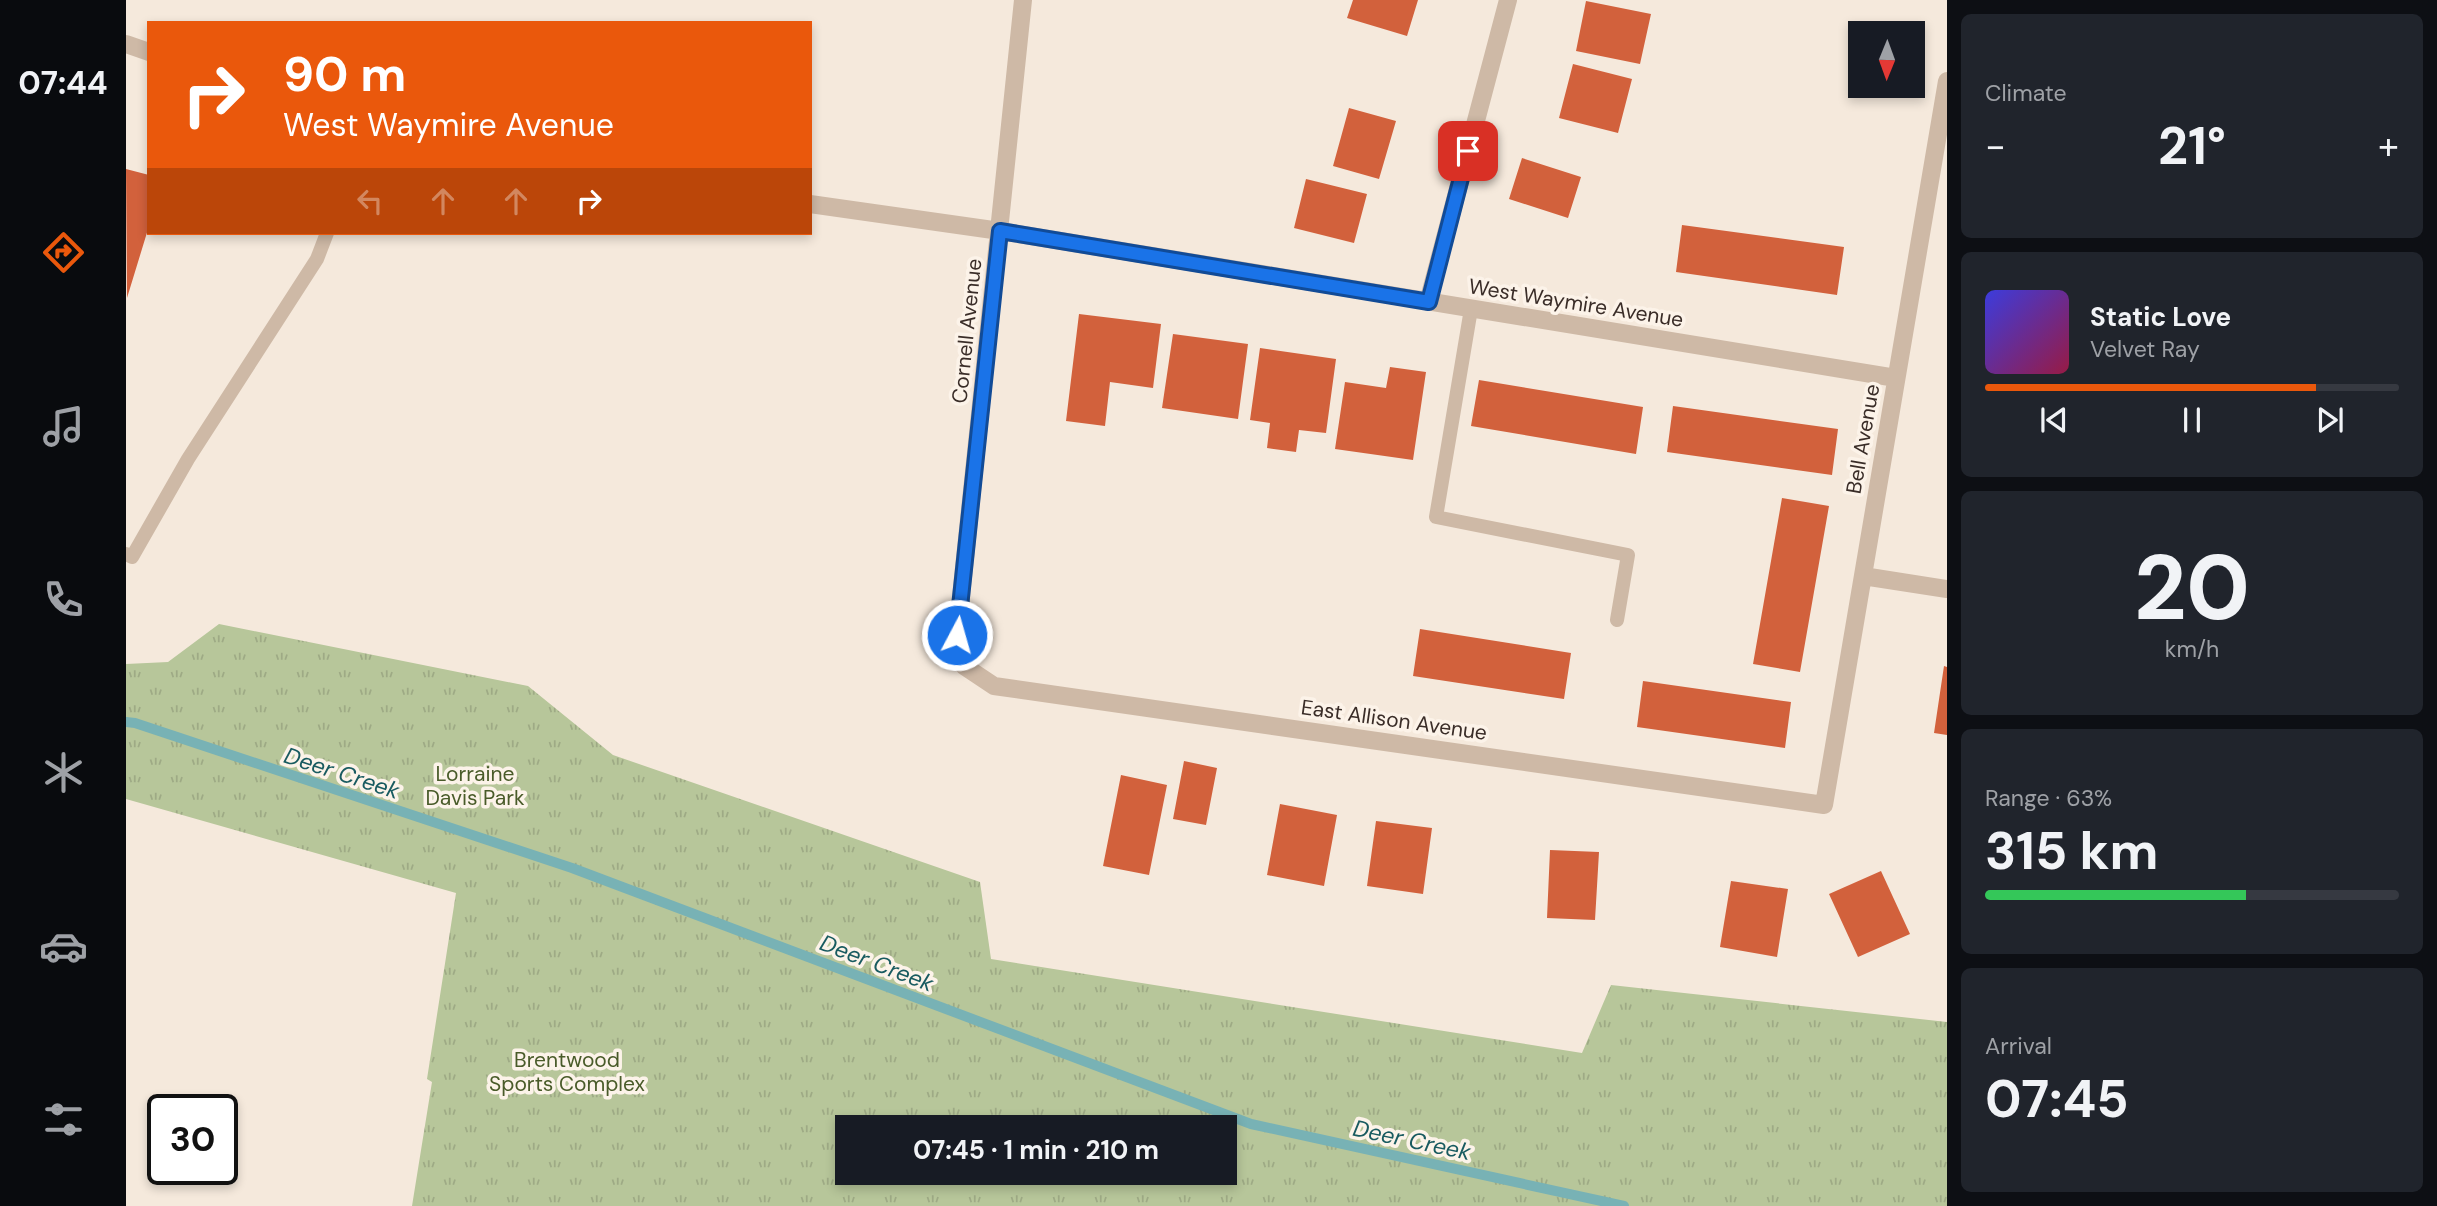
<!DOCTYPE html>
<meta charset="utf-8">
<style>
body{margin:0;font-family:"DM Sans",sans-serif;background:#20242c;color:#f1f3f6;height:100vh;display:flex;flex-direction:column;font-size:26px;white-space:nowrap}
*{box-sizing:border-box;margin:0}
p{font-size:23px;color:#9ea1a6}
.icon{flex:none;width:38px;height:38px;fill:none;stroke:currentColor;stroke-width:2;stroke-linecap:round;stroke-linejoin:round}
.map{position:relative;flex:1;overflow:hidden}
.side{display:flex;flex-direction:column;gap:14px;padding:14px;background:#0d0f14;width:490px}
.side>*{flex:none}
.top-card{position:absolute;left:21px;top:21px;width:665px;height:214px;border-radius:0px;box-shadow:0 4px 10px #0003;background:#ea580c;color:#fff;overflow:hidden}
.needle{width:46px;rotate:181deg}
.controls{position:absolute;left:1722px;top:21px;display:grid;gap:14px}
.controls a{display:grid;place-items:center;width:77px;height:77px;border-radius:0px;background:#171b24;box-shadow:0 4px 10px #0003;font-size:35px}
.speed{position:absolute;left:21px;top:1094px;display:flex;gap:14px;font-size:35px;font-weight:700;text-align:center}
.speed>*{display:grid;place-content:center;width:91px;height:91px;border-radius:50%;background:#171b24;box-shadow:0 4px 10px #0003;line-height:1}
.speed .limit{border:4px solid #111;border-radius:10px;background:#fff;color:#111}
.pin{position:absolute;display:grid;place-items:center;width:60px;height:60px;color:#fff;margin:-30px;border-radius:14px;box-shadow:0 4px 10px #0006}
.me{position:absolute;width:77px;margin:-38px;rotate:6deg;stroke-linejoin:round;filter:drop-shadow(0 0 5px #0008)}
.turn{display:flex;align-items:center;gap:24px;height:147px;padding:0 21px;font-size:32px}
.turn .icon{width:91px;height:91px;stroke-width:2.5}
.turn b{display:block;font-size:49px;line-height:60px}
.lanes{display:flex;align-items:center;height:66px;padding:0 21px;background:#0003;justify-content:center;gap:35px;direction:ltr}
.lanes .off{opacity:.35}
.big{font-size:52px;font-weight:700;line-height:1.1}
.side .widget{flex:1;display:flex;flex-direction:column;justify-content:center;gap:10px;min-width:0;padding:0 24px;border-radius:10px;background:#20242c}
.side .dial{align-items:center;gap:0}
.dial b{font-size:91px;line-height:1}
.song{display:flex;align-items:center;gap:21px}
.cover{width:84px;height:84px;border-radius:10px;background:linear-gradient(135deg,hsl(240 70% 55%),hsl(340 70% 35%))}
.played{height:7px;border-radius:4px;background:linear-gradient(90deg,#ea580c 80%,#363941 80%)}
.keys{display:flex;justify-content:space-around;direction:ltr}
.heat{display:flex;justify-content:space-between;align-items:center;font-size:38px;direction:ltr}
.charge{height:10px;border-radius:5px;background:linear-gradient(90deg,#34c759 63%,#363941 0)}
.trip{position:absolute;left:709px;top:1115px;width:402px;height:70px;border-radius:0px;background:#171b24;box-shadow:0 4px 10px #0003;font-weight:700;line-height:70px;text-align:center}
main{display:flex;flex:1;min-height:0}
.dock{display:flex;flex-direction:column;width:126px;justify-content:space-around;align-items:center;background:#090b0e;color:#9ea1a6}
.dock .icon{width:49px;height:49px}
.dock .selected{color:#ea580c}
.dock b{font-size:32px;color:#f1f3f6}
.map>svg:first-child{display:block}
</style>
<main>
<nav class="dock">
<b>07:44</b>
<svg class="icon selected" aria-label="directions" viewBox="0 0 24 24"><path d="M12 3l9 9-9 9-9-9zM9 14v-3h6M13 9l2 2-2 2"/></svg>
<svg class="icon" aria-label="music" viewBox="0 0 24 24"><path d="M9 18V5l10-2v13"/><circle cx="6" cy="18" r="3"/><circle cx="16" cy="16" r="3"/></svg>
<svg class="icon" aria-label="phone" viewBox="0 0 24 24"><path d="M5 4h4l2 5-3 2q2 4 5 5l2-3 5 2v4C11 20 4 13 5 4z"/></svg>
<svg class="icon" aria-label="climate" viewBox="0 0 24 24"><path d="M12 3v18M4 7l16 10M4 17L20 7"/></svg>
<svg class="icon" aria-label="car" viewBox="0 0 24 24"><path d="M5 17H2v-5l4-1 3-4h7l3 4 3 1v5h-3M9 17h6M6 11h13"/><circle cx="7" cy="17" r="2"/><circle cx="17" cy="17" r="2"/></svg>
<svg class="icon" aria-label="filters" viewBox="0 0 24 24"><path d="M4 7h16M4 17h16"/><circle cx="9" cy="7" r="2"/><circle cx="15" cy="17" r="2"/></svg>
</nav>
<div class="map">
<svg width="1821" height="1206" viewBox="0 0 1821 1206">
<defs>
<pattern id="grass-tufts" width="24" height="20" patternUnits="userSpaceOnUse" patternTransform="scale(1.75)"><rect width="24" height="20" fill="#b7c69a"/><path d="M3 7l-1-3M5 7V3M7 7l1-3M15 17l-1-3M17 17v-4M19 17l1-3" fill="none" stroke="#9eaa85"/></pattern>
</defs>
<rect width="100%" height="100%" fill="#f5e9dc"/>
<path fill="url(#grass-tufts)" fill-rule="evenodd" d="M 93,624 L 402,686 L 487,755 L 854,882 L 865,959 L 1456,1053 L 1485,985 L 1821,1022 L 1821,1206 L 286,1206 L 306,1082 L 301,1079 L 330,893 L 0,799 L 0,664 L 42,662 ZM 721,1127 L 1099,1127 L 1099,1172 L 721,1172 Z"/>
<g fill="none" stroke-linecap="round" stroke-linejoin="round">
<path stroke="#78b2b5" stroke-width="10" d="M 0,722 L 9,723 L 446,868 L 1125,1124 L 1498,1206"/>
</g>
<path fill="#d2613c" d="M 1227,0 L 1292,0 L 1281,36 L 1221,18 Z
M 1460,1 L 1525,14 L 1514,64 L 1450,51 Z
M 1447,64 L 1506,79 L 1492,133 L 1433,118 Z
M 1223,108 L 1270,121 L 1253,179 L 1207,166 Z
M 1396,158 L 1455,177 L 1442,218 L 1383,199 Z
M 0,169 L 23,175 L 23,226 L 1,298 Z
M 1180,179 L 1241,194 L 1228,243 L 1168,228 Z
M 1556,225 L 1718,247 L 1711,295 L 1550,272 Z
M 953,314 L 1035,324 L 1027,388 L 984,382 L 979,426 L 940,421 Z
M 1047,334 L 1122,344 L 1112,419 L 1036,408 Z
M 1134,348 L 1210,359 L 1200,433 L 1173,430 L 1170,452 L 1141,448 L 1144,423 L 1124,420 Z
M 1264,367 L 1300,372 L 1287,460 L 1209,449 L 1219,382 L 1260,388 Z
M 1353,380 L 1517,407 L 1510,454 L 1345,426 Z
M 1547,406 L 1712,429 L 1706,475 L 1541,452 Z
M 1656,498 L 1703,506 L 1674,672 L 1627,664 Z
M 1294,629 L 1445,653 L 1438,699 L 1287,676 Z
M 1818,666 L 1821,667 L 1821,735 L 1808,733 Z
M 1517,681 L 1665,702 L 1659,748 L 1511,727 Z
M 1058,761 L 1091,768 L 1080,825 L 1047,819 Z
M 995,775 L 1041,785 L 1023,875 L 977,866 Z
M 1154,804 L 1211,815 L 1198,886 L 1141,875 Z
M 1250,821 L 1306,828 L 1297,894 L 1241,886 Z
M 1424,850 L 1473,852 L 1469,920 L 1421,918 Z
M 1755,871 L 1784,934 L 1732,957 L 1703,894 Z
M 1605,881 L 1662,889 L 1651,957 L 1594,947 Z"/>
<g fill="none" stroke-linecap="round" stroke-linejoin="round">
<path stroke="#ceb9a6" stroke-width="14" d="M 1345,309 L 1310,517 L 1502,555 L 1491,620
M 0,554 L 6,557 L 62,459 L 191,259 L 201,233"/>
<path stroke="#ceb9a6" stroke-width="18" d="M 897,0 L 831,635 L 838,666 L 868,686 L 1698,805 L 1821,81
M 0,44 L 23,52
M 684,204 L 874,231 L 1770,378
M 1302,302 L 1382,0
M 1737,576 L 1821,589"/>
</g>
<g fill="none" stroke-linecap="round" stroke-linejoin="round">
<g stroke="#114b97" stroke-width="18">
<path id="route" d="M 831,635 L 874,231 L 1303,302 L 1342,151"/>
</g>
<use href="#route" stroke="#1a73e8" stroke-width="12"/>
</g>
<g text-anchor="middle" dominant-baseline="central" stroke-width="7" stroke-linejoin="round" paint-order="stroke">
<g font-size="21" fill="#3a2d28" stroke="#fcf3e9">
<text transform="translate(1450 303) rotate(9)">West Waymire Avenue</text>
<text transform="translate(841 331) rotate(-84)">Cornell Avenue</text>
<text transform="translate(1737 439) rotate(-80)">Bell Avenue</text>
<text transform="translate(1268 720) rotate(8)">East Allison Avenue</text>
</g>
<g font-size="21" fill="#495b29" stroke="#fcf3e9">
<text x="349" y="774">Lorraine<tspan x="349" dy="24">Davis Park</tspan></text>
<text x="441" y="1060">Brentwood<tspan x="441" dy="24">Sports Complex</tspan></text>
</g>
<g font-size="23" font-style="italic" fill="#195b60" stroke="#fcf3e9">
<text transform="translate(216 773) rotate(18)">Deer Creek</text>
<text transform="translate(751 963) rotate(21)">Deer Creek</text>
<text transform="translate(1286 1140) rotate(12)">Deer Creek</text>
</g>
</g>
</svg>
<div class="controls">
<a><svg class="needle" viewBox="-14 -14 28 28"><path d="M0-13l5 13h-10z" fill="#e53935"/><path d="M0 13l5-13h-10z" fill="#9ea1a6"/></svg></a>
</div>
<div class="speed"><div class="limit">30</div></div>
<div class="pin" style="left:1342px;top:151px;background:#d93025"><svg class="icon" aria-label="arrive" viewBox="0 0 24 24"><path d="M6 21V4h12l-3 4 3 4H6"/></svg></div>
<svg class="me" style="left:831px;top:635px" viewBox="-20 -20 40 40"><circle r="17" fill="#1a73e8" stroke="#fff" stroke-width="3"/><path d="M0-11L8 9 0 5-8 9z" fill="#fff"/></svg>
<div class="trip">07:45 · 1 min · 210 m</div>
<div class="top-card">
<div class="turn"><svg class="icon" aria-label="right" viewBox="0 0 24 24"><path d="M7 20v-9h11M14 6l5 5-5 5"/></svg><div><b>90 m</b>West Waymire Avenue</div></div>
<div class="lanes"><svg class="icon off" aria-label="left" viewBox="0 0 24 24"><path d="M17 20v-9H6M10 6l-5 5 5 5"/></svg><svg class="icon off" aria-label="ahead" viewBox="0 0 24 24"><path d="M12 20V5M6 11l6-6 6 6"/></svg><svg class="icon off" aria-label="ahead" viewBox="0 0 24 24"><path d="M12 20V5M6 11l6-6 6 6"/></svg><svg class="icon" aria-label="right" viewBox="0 0 24 24"><path d="M7 20v-9h11M14 6l5 5-5 5"/></svg></div>
</div>
</div>
<section class="side">
<div class="widget"><p>Climate</p>
<div class="heat"><a>−</a><b class="big">21°</b><a>+</a></div>
</div>
<div class="widget">
<div class="song"><i class="cover"></i><div><b>Static Love</b><p>Velvet Ray</p></div></div>
<div class="played"></div>
<div class="keys"><svg class="icon" aria-label="previous" viewBox="0 0 24 24"><path d="M18 5L8 12l10 7zM5 5v14"/></svg><svg class="icon" aria-label="pause" viewBox="0 0 24 24"><path d="M8 5v14M16 5v14"/></svg><svg class="icon" aria-label="next" viewBox="0 0 24 24"><path d="M6 5l10 7-10 7zM19 5v14"/></svg></div>
</div>
<div class="widget dial"><b>20</b><p>km/h</p></div>
<div class="widget"><p>Range · 63%</p><b class="big">315 km</b><div class="charge"></div></div>
<div class="widget"><p>Arrival</p><b class="big">07:45</b></div>
</section>
</main>
